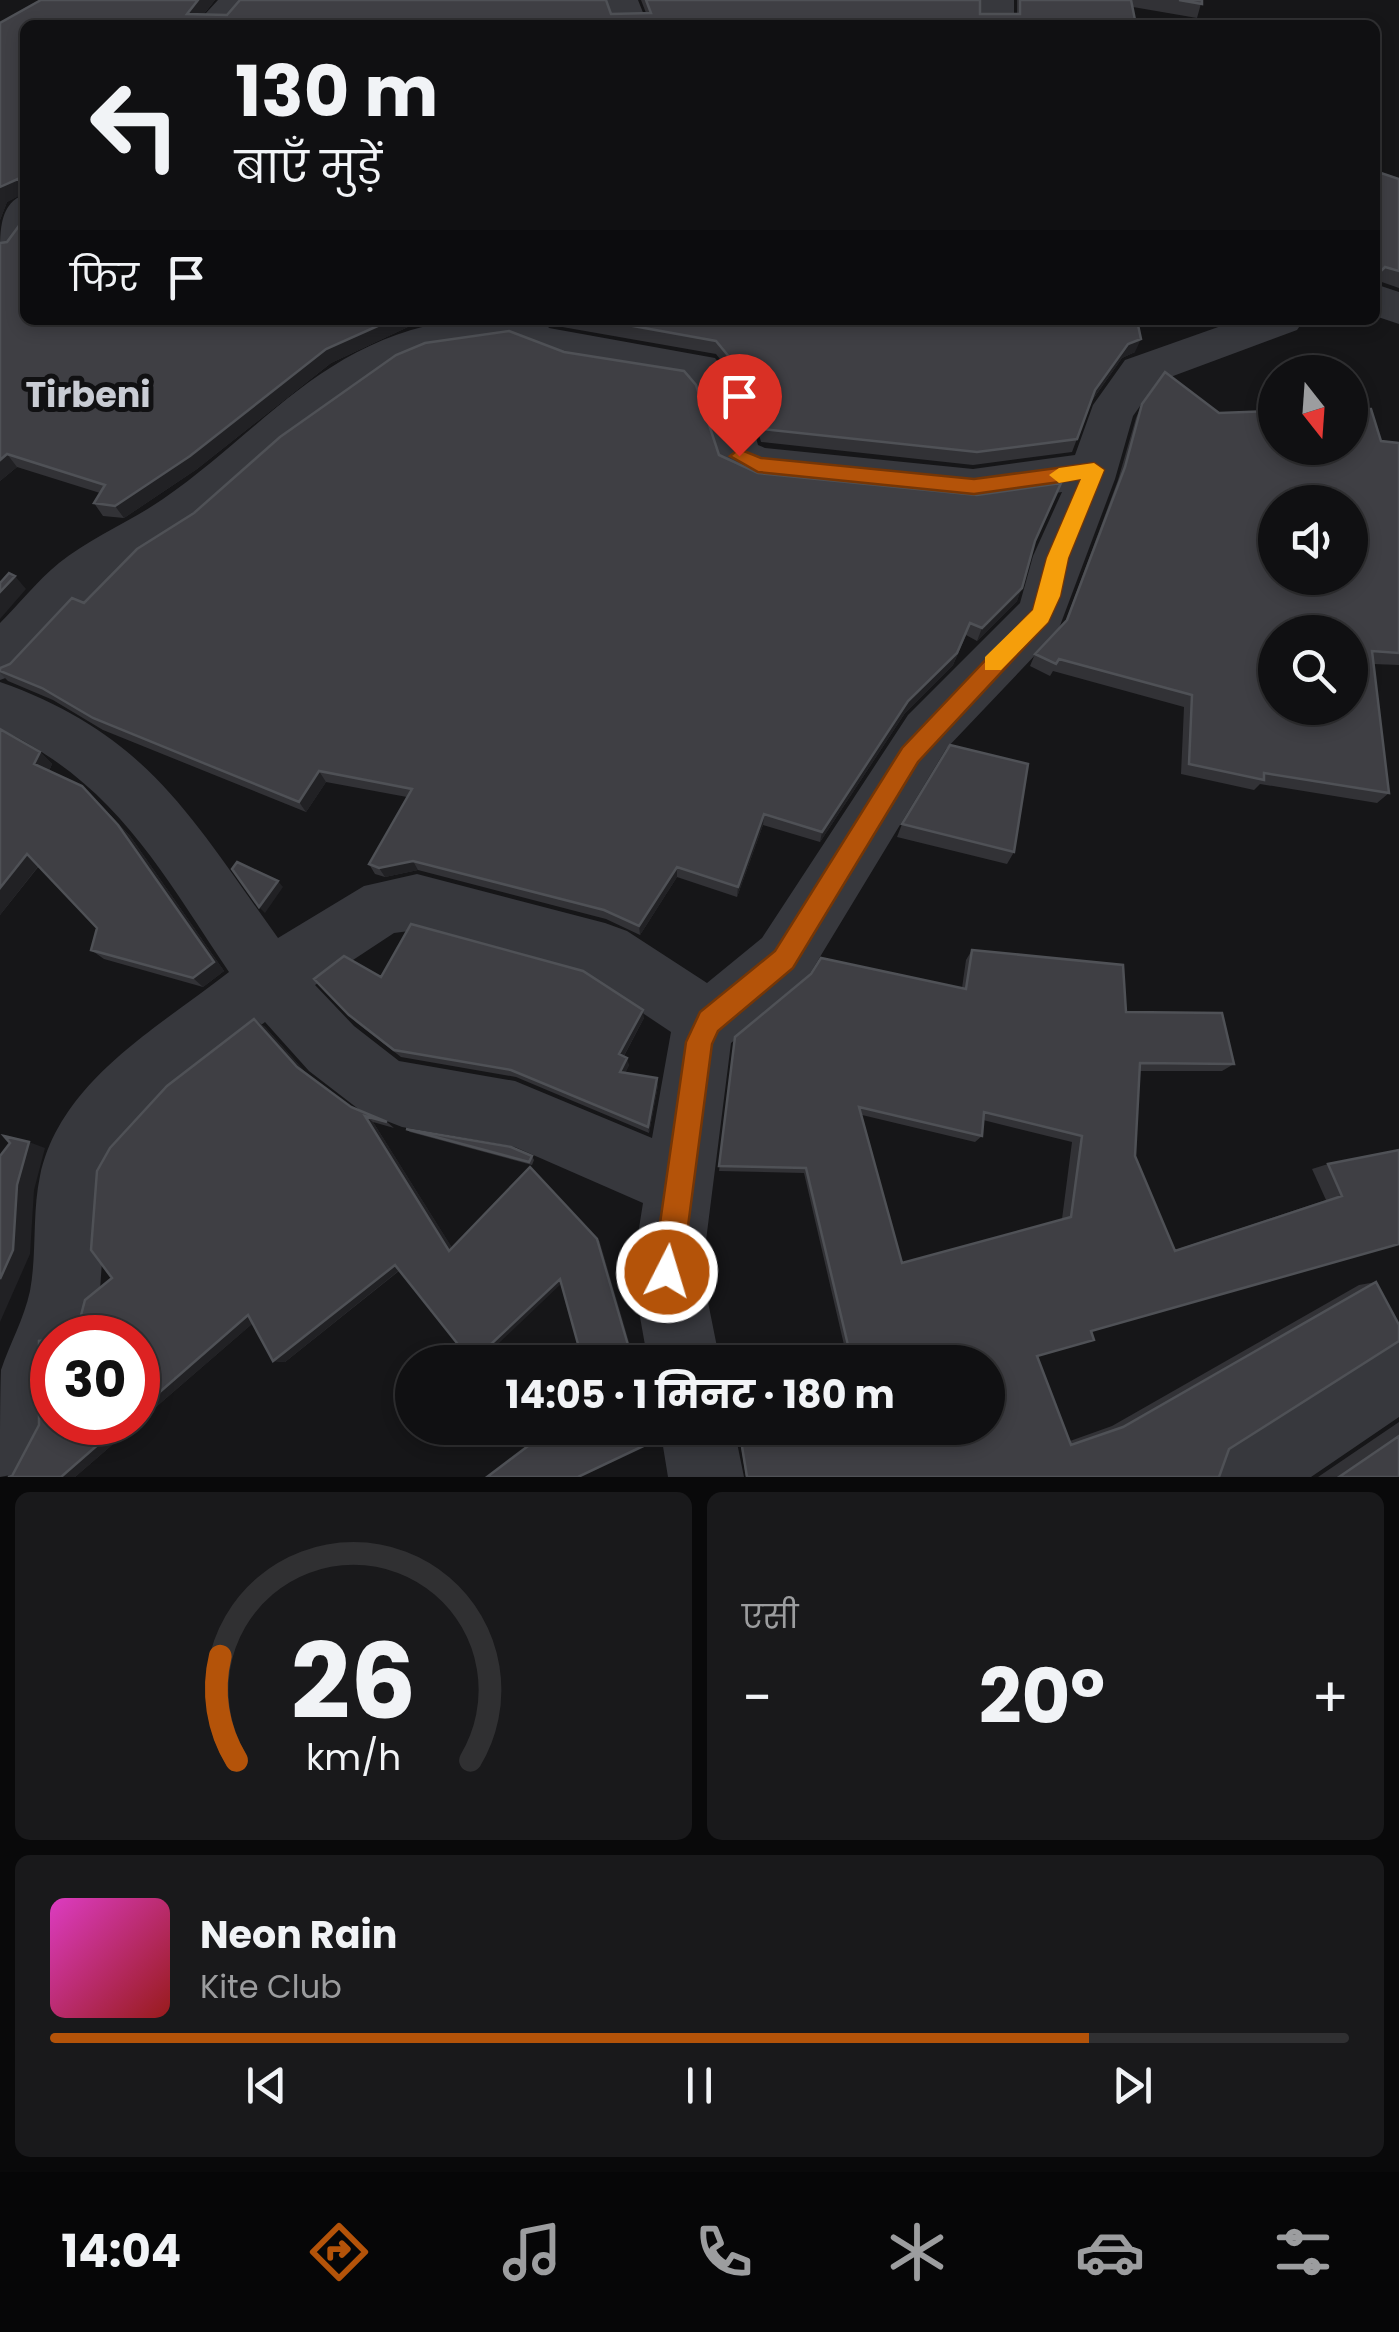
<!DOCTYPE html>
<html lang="hi">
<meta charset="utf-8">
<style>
body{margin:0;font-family:Poppins,"Noto Sans Devanagari",sans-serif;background:#19191b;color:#f1f3f6;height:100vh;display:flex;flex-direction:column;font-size:38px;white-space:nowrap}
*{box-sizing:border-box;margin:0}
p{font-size:32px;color:#9c9d9f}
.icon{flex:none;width:55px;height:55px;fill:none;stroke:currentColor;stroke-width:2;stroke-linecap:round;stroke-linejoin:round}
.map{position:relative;height:1477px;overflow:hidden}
.drawer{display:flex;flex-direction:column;gap:15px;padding:15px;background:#09090a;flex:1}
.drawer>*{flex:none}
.hud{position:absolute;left:20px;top:20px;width:1360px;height:305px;border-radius:15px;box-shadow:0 5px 15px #0003,0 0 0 2px #303032;background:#101012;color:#f1f3f6;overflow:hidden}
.needle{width:65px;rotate:163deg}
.tools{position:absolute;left:1258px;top:355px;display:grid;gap:20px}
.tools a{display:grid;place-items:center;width:110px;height:110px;border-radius:50%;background:#101012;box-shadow:0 5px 15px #0003,0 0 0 2px #303032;font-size:50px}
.speed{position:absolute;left:30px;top:1315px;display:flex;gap:20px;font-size:50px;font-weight:700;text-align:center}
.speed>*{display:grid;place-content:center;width:130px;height:130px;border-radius:50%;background:#101012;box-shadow:0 5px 15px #0003,0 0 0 2px #303032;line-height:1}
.speed .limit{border:15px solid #d22;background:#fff;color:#111}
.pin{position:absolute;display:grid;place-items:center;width:85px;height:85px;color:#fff;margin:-102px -42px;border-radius:50% 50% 50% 0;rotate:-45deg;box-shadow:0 0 10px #0007}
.pin .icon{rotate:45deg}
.me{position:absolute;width:110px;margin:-55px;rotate:5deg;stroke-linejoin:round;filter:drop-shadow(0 0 8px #0008)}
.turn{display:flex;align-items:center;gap:35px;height:210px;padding:0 50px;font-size:45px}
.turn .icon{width:130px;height:130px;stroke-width:2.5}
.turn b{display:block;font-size:70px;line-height:85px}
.then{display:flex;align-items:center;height:95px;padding:0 50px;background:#0003;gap:20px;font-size:38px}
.big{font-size:75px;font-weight:700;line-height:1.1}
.drawer .tile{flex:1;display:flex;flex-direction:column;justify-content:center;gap:15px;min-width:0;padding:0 35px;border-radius:15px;background:#19191b}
.drawer .dial{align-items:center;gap:0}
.dial svg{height:260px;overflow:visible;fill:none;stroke:#303032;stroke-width:7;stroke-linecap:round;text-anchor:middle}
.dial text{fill:#f1f3f6;stroke:none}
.song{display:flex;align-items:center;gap:30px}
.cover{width:120px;height:120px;border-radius:15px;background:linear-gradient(135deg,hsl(310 70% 55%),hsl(0 70% 35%))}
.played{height:10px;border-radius:5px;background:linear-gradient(90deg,#b45309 80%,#303032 80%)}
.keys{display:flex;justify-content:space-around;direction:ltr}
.heat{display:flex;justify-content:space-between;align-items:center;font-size:55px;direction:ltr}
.drawer .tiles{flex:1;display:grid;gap:15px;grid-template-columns:1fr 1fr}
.tile:last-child{grid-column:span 2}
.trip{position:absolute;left:395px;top:1345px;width:610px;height:100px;border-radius:50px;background:#101012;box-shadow:0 5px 15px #0003,0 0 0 2px #303032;font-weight:700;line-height:100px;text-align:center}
.tabs{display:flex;height:160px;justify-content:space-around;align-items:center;background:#060607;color:#9c9d9f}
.tabs .icon{width:70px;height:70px}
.tabs .current{color:#b45309}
.tabs b{font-size:45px;color:#f1f3f6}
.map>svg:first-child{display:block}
</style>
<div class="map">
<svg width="1399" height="1477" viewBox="0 0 1399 1477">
<rect width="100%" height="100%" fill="#161618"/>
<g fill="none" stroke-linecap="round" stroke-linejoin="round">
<path fill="#37383d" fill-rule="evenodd" d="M 218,0 L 254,0 L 232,25 L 195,25 Z
M 604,0 L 638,0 L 648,25 L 614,25 Z
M 980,0 L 1014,0 L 1014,25 L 980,25 Z
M 25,194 L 25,237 L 14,252 L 0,256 C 0,229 0,203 25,194 Z
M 1375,284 L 1399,292 L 1399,324 L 1375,316 Z
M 458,320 L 543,320 L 549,328 L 715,358 L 745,397 L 758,445 L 765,448 L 973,469 L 1075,455 L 1093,405 L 1125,360 L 1238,320 L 1304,320 L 1297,330 L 1157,382 L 1133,416 L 1115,479 L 1058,631 L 946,749 L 806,980 L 731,1043 L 702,1272 L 720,1362 L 648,1362 L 632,1272 L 643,1203 L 515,1147 L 402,1127 L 361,1111 L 309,1071 L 265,1022 C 211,1066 136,1109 108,1175 L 100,1290 L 88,1338 L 52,1338 L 53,1422 L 27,1472 L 0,1477 C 0,1449 0,1394 1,1370 C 10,1343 24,1319 30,1291 C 37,1253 32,1213 40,1176 C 60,1081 159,1027 229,972 C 161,871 116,784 0,729 L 0,682 C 148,734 192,819 278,938 L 364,886 L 417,874 L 605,923 L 627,931 L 707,983 L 762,938 L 908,715 L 1020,603 L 1033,556 L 1062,492 L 973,505 L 758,483 L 722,468 L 699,397 L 686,382 C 654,377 529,364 513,342 L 428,354 L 398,366 L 284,448 L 199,524 L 95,591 L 19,673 L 0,680 L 0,623 C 19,604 37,581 59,563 C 90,538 130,522 163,499 C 264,429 325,338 458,320 ZM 417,930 L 587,976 L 671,1032 L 652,1138 L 515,1081 L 399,1061 L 354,1026 L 315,985 L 394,933 Z
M 1399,1337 L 1399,1417 L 1311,1477 L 1206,1477 L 1217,1450 L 1373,1348 Z
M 660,1428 L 734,1428 L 744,1477 L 668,1477 Z"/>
</g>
<path fill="#323236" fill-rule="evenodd" d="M 41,0 L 215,0 L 204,14 L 646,13 L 641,0 L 980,0 L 980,14 L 1017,14 L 1017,0 L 1202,0 L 1197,18 L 1133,7 L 1136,25 L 25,25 L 25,320 L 440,320 L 410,326 L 331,363 L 197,469 L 124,518 L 103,516 L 94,503 L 100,493 L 17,467 L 0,481 L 0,243 L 7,242 L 21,223 L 20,195 L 7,202 L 0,220 L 0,23 Z
M 1375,171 L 1399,179 L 1399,288 L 1376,280 L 1375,282 Z
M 547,320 L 987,320 L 1135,352 L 1122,358 L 1091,402 L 1072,452 L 973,465 L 761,442 L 748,395 L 716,354 L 551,325 Z
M 1142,404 L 1219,413 L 1399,443 L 1399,665 L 1373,664 L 1389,793 L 1377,803 L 1260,784 L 1254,790 L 1181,774 L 1184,707 L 1053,671 L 1050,676 L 1030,666 L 1035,654 L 1065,623 L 1118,480 L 1136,418 Z
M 719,455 L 758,473 L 1034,545 L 1017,601 L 977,641 L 966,635 L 953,665 L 905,713 L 820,842 L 763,825 L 737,897 L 677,877 L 640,935 L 606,919 L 418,870 L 385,877 L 375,874 L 369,864 L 407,797 L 326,782 L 306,812 L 103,730 L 53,700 L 8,681 L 0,673 L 0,668 L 10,664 L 84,603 Z
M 0,729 L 40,752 L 52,764 L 49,771 L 94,798 L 130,836 L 224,971 L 203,987 L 104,959 L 91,950 L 97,928 L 39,866 L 0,915 Z
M 902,824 L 1014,852 L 1007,864 L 897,837 Z
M 972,950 L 1126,1012 L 1234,1064 L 1222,1071 L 1140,1071 L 1135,1156 L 1175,1250 L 1326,1200 L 1312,1169 L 1328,1164 L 1399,1244 L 1091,1331 L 1037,1356 L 1070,1441 L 1112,1426 L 1359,1285 L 1376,1282 L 1229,1449 L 1219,1477 L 746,1477 L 738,1428 L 988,1362 L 848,1362 L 804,1173 L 719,1171 L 735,1037 L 962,988 L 966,960 ZM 862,1115 L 975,1142 L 982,1136 L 983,1120 L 1072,1142 L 1062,1219 L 902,1263 Z
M 381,977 L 644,1018 L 624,1056 L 629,1065 L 625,1073 L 658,1085 L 649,1133 L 516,1077 L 401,1057 L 357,1023 L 314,979 Z
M 254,1019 L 265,1027 L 306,1073 L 351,1107 L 387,1122 L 394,1128 L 373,1122 L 452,1248 L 597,1239 L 600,1242 L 561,1284 L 399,1271 L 285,1362 L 273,1361 L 253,1323 L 75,1477 L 12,1476 L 52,1422 L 112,1278 Z
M 406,1129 L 532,1156 L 534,1160 L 532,1165 L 410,1132 Z
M 1399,1422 L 1399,1477 L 1318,1477 Z"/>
<path fill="#212124" d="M 198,0 L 215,0 L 195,25 L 187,14 Z
M 20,178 L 25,193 L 7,202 L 0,220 L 0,187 Z
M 391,320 L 440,320 L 410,326 L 331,363 L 197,469 L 124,518 L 115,506 L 326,349 Z
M 1141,339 L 1135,352 L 1122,358 L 1090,403 L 1095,390 L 1128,344 Z
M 7,454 L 17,467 L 0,481 L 0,460 Z
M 15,576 L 26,589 L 0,619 L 0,592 Z
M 1022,588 L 1017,601 L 977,641 L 982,628 Z
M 970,623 L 953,665 L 905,713 L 820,842 L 822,832 L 908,701 Z
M 40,752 L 52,764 L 47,775 L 34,764 Z
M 319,771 L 326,782 L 306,812 L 299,802 Z
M 94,798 L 130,836 L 224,971 L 203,987 L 193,978 Z
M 764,814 L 763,825 L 737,897 L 738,887 Z
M 27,854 L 40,864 L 0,915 L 0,888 Z
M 413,861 L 418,870 L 385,877 L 379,868 Z
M 677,867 L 677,877 L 640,935 L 639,926 Z
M 278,881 L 283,887 L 265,913 L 259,907 Z
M 643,1010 L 644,1018 L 621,1061 L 619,1054 Z
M 254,1019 L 265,1027 L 307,1074 L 297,1067 Z
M 627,1058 L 629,1065 L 622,1079 L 620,1072 Z
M 657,1078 L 658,1085 L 649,1133 L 648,1127 Z
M 365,1116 L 373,1122 L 456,1254 L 449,1251 Z
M 29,1142 L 45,1148 L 34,1190 L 30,1254 L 0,1322 L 0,1279 L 17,1185 Z
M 597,1239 L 600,1242 L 635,1362 L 633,1362 Z
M 395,1265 L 402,1268 L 285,1362 L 273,1361 Z
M 560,1279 L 563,1282 L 479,1362 L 472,1362 Z
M 248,1315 L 260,1317 L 75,1477 L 61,1477 L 124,1422 L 138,1422 L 138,1411 Z"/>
<path fill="#3f3f44" stroke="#4f5156" stroke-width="2.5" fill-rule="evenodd" d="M 41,0 L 198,0 L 187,14 L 227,15 L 240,0 L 606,0 L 611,14 L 651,13 L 646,0 L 980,0 L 980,14 L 1020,14 L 1020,0 L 1131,0 L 1136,25 L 25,25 L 25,320 L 391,320 L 326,349 L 190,456 L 115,506 L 94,503 L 105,485 L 7,454 L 0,460 L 0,243 L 7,242 L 21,223 L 20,178 L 0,187 L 0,23 Z
M 1179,0 L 1202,0 L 1202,4 Z
M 1375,171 L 1399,179 L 1399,271 L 1385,267 L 1380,272 L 1375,271 Z
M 600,320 L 987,320 L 1138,325 L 1141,339 L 1128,344 L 1095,390 L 1077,439 L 977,452 L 762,429 L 749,381 L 716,341 Z
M 509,331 L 564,352 L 684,371 L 696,385 L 719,455 L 758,473 L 977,495 L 1061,483 L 1035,541 L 1022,588 L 982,628 L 970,623 L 957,653 L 908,701 L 822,832 L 764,814 L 738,887 L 677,867 L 639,926 L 604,910 L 413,861 L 379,868 L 369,864 L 412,789 L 319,771 L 299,802 L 93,718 L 42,688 L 0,671 L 0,668 L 10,664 L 72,598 L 84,603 L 137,549 L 194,513 L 280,437 L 396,355 L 425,343 Z
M 1165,372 L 1219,413 L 1275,411 L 1275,448 L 1350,448 L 1350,409 L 1371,409 L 1381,441 L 1399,443 L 1399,653 L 1372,651 L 1389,793 L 1264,773 L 1264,780 L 1189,764 L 1192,695 L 1059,659 L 1056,664 L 1035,654 L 1067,620 L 1125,467 L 1142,404 ZM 1275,502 L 1350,502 L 1350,578 L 1275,578 ZM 1275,632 L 1350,632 L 1350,708 L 1275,708 Z
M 9,573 L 15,576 L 0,592 L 0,583 Z
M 0,729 L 40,752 L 34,764 L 82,786 L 118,825 L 214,962 L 193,978 L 91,950 L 97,928 L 27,854 L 0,888 Z
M 950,745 L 1028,764 L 1014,852 L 902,824 Z
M 237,862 L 278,881 L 259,907 L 232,869 Z
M 411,924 L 583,971 L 643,1010 L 619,1054 L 627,1058 L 620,1072 L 657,1078 L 648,1127 L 511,1070 L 394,1050 L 349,1015 L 314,979 L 344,956 L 381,977 Z
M 972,950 L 1123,965 L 1126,1012 L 1222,1013 L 1234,1064 L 1140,1063 L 1135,1156 L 1175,1251 L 1342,1196 L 1328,1164 L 1399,1150 L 1399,1244 L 1091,1331 L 1094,1340 L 1037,1356 L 1071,1445 L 1123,1427 L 1376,1282 L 1399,1325 L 1399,1341 L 1229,1449 L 1219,1477 L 747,1477 L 739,1428 L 718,1428 L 988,1428 L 988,1362 L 852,1362 L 806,1168 L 719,1166 L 735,1037 L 811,974 L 821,958 L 966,989 ZM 859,1107 L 982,1136 L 984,1112 L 1082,1136 L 1071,1217 L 902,1263 Z
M 254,1019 L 297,1067 L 351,1107 L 387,1122 L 365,1116 L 449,1251 L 530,1167 L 597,1239 L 633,1362 L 583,1362 L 560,1279 L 472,1362 L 395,1265 L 273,1361 L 248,1315 L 138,1411 L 138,1338 L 75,1338 L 85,1300 L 112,1278 L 91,1250 L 97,1171 L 110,1148 L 167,1086 Z
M 406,1129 L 511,1147 L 532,1156 L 529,1162 Z
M 4,1136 L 29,1142 L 17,1185 L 13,1250 L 0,1279 L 0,1156 L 10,1143 Z
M 52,1340 L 52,1422 L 124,1422 L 61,1477 L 8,1477 L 12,1476 L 39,1425 L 39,1341 Z
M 552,1428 L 652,1428 L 656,1440 L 578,1477 L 487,1477 Z
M 1399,1436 L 1399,1477 L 1339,1477 Z"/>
<path fill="#b45309" stroke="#753606" stroke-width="2.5" d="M 739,449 L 761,458 L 974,479 L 1094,463 L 1104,470 L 1068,558 L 1060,596 L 1048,622 L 918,762 L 793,968 L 718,1031 L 712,1044 L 682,1272 L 678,1282 L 667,1287 L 657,1282 L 653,1272 L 686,1042 L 700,1012 L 775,951 L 902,748 L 1033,610 L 1047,558 L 1081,479 L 974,494 L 758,472 L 730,456 Z"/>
<path fill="#f59e0b" d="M 1094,463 L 1104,470 L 1068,558 L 1060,596 L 1048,622 L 1001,670 L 985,670 L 985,657 L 1033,610 L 1047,558 L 1081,479 L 1059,483 L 1049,475 L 1059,468 Z"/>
<g text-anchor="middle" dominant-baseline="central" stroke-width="10" stroke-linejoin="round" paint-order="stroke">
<g font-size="35" font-weight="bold" fill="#c9ccd4" stroke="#111113">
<text x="88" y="394">Tirbeni</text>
</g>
</g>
</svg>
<div class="tools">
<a><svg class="needle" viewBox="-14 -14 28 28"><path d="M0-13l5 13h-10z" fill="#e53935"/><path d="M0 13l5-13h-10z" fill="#9c9d9f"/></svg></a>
<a><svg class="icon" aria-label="sound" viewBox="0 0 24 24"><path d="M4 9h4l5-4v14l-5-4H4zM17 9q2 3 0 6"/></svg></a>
<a><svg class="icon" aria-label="search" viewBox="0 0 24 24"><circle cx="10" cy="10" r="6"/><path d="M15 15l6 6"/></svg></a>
</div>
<div class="speed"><div class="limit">30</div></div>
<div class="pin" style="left:739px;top:456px;background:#d93025"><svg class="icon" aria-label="arrive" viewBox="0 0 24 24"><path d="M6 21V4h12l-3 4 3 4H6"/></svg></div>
<svg class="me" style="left:667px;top:1272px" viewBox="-20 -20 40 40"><circle r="17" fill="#b45309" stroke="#fff" stroke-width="3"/><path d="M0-11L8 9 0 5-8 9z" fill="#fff"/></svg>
<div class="trip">14:05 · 1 मिनट · 180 m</div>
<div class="hud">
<div class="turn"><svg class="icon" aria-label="left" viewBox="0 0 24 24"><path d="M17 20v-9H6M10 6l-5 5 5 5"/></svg><div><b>130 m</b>बाएँ मुड़ें</div></div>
<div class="then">फिर<svg class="icon" aria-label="arrive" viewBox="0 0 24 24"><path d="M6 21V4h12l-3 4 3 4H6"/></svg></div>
</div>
</div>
<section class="drawer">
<div class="tiles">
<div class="tile dial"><svg viewBox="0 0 100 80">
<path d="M14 69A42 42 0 1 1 86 69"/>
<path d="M14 69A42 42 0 0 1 9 37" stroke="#b45309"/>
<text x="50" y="56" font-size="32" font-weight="700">26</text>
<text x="50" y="72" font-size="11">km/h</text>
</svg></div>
<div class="tile"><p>एसी</p>
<div class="heat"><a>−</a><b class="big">20°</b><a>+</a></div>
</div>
<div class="tile">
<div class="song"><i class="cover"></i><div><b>Neon Rain</b><p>Kite Club</p></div></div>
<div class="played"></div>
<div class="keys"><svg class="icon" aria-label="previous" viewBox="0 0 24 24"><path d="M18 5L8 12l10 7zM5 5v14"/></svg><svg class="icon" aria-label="pause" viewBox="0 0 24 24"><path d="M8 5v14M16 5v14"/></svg><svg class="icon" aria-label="next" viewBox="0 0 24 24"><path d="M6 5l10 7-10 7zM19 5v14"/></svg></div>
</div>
</div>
</section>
<nav class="tabs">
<b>14:04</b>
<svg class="icon current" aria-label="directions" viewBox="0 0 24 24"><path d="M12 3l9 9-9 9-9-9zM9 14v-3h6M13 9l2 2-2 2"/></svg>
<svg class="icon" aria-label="music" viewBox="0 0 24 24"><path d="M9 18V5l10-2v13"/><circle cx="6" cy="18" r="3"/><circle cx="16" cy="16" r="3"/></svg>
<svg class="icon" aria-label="phone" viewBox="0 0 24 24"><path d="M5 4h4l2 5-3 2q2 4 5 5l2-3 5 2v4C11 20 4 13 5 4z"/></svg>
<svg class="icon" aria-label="climate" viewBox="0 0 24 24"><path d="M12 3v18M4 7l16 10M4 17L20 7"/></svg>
<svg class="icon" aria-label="car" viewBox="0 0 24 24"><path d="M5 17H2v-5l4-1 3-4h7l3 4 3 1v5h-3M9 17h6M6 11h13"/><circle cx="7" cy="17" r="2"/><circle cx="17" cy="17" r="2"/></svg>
<svg class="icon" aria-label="filters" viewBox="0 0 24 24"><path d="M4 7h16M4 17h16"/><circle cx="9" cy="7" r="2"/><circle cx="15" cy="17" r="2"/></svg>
</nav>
